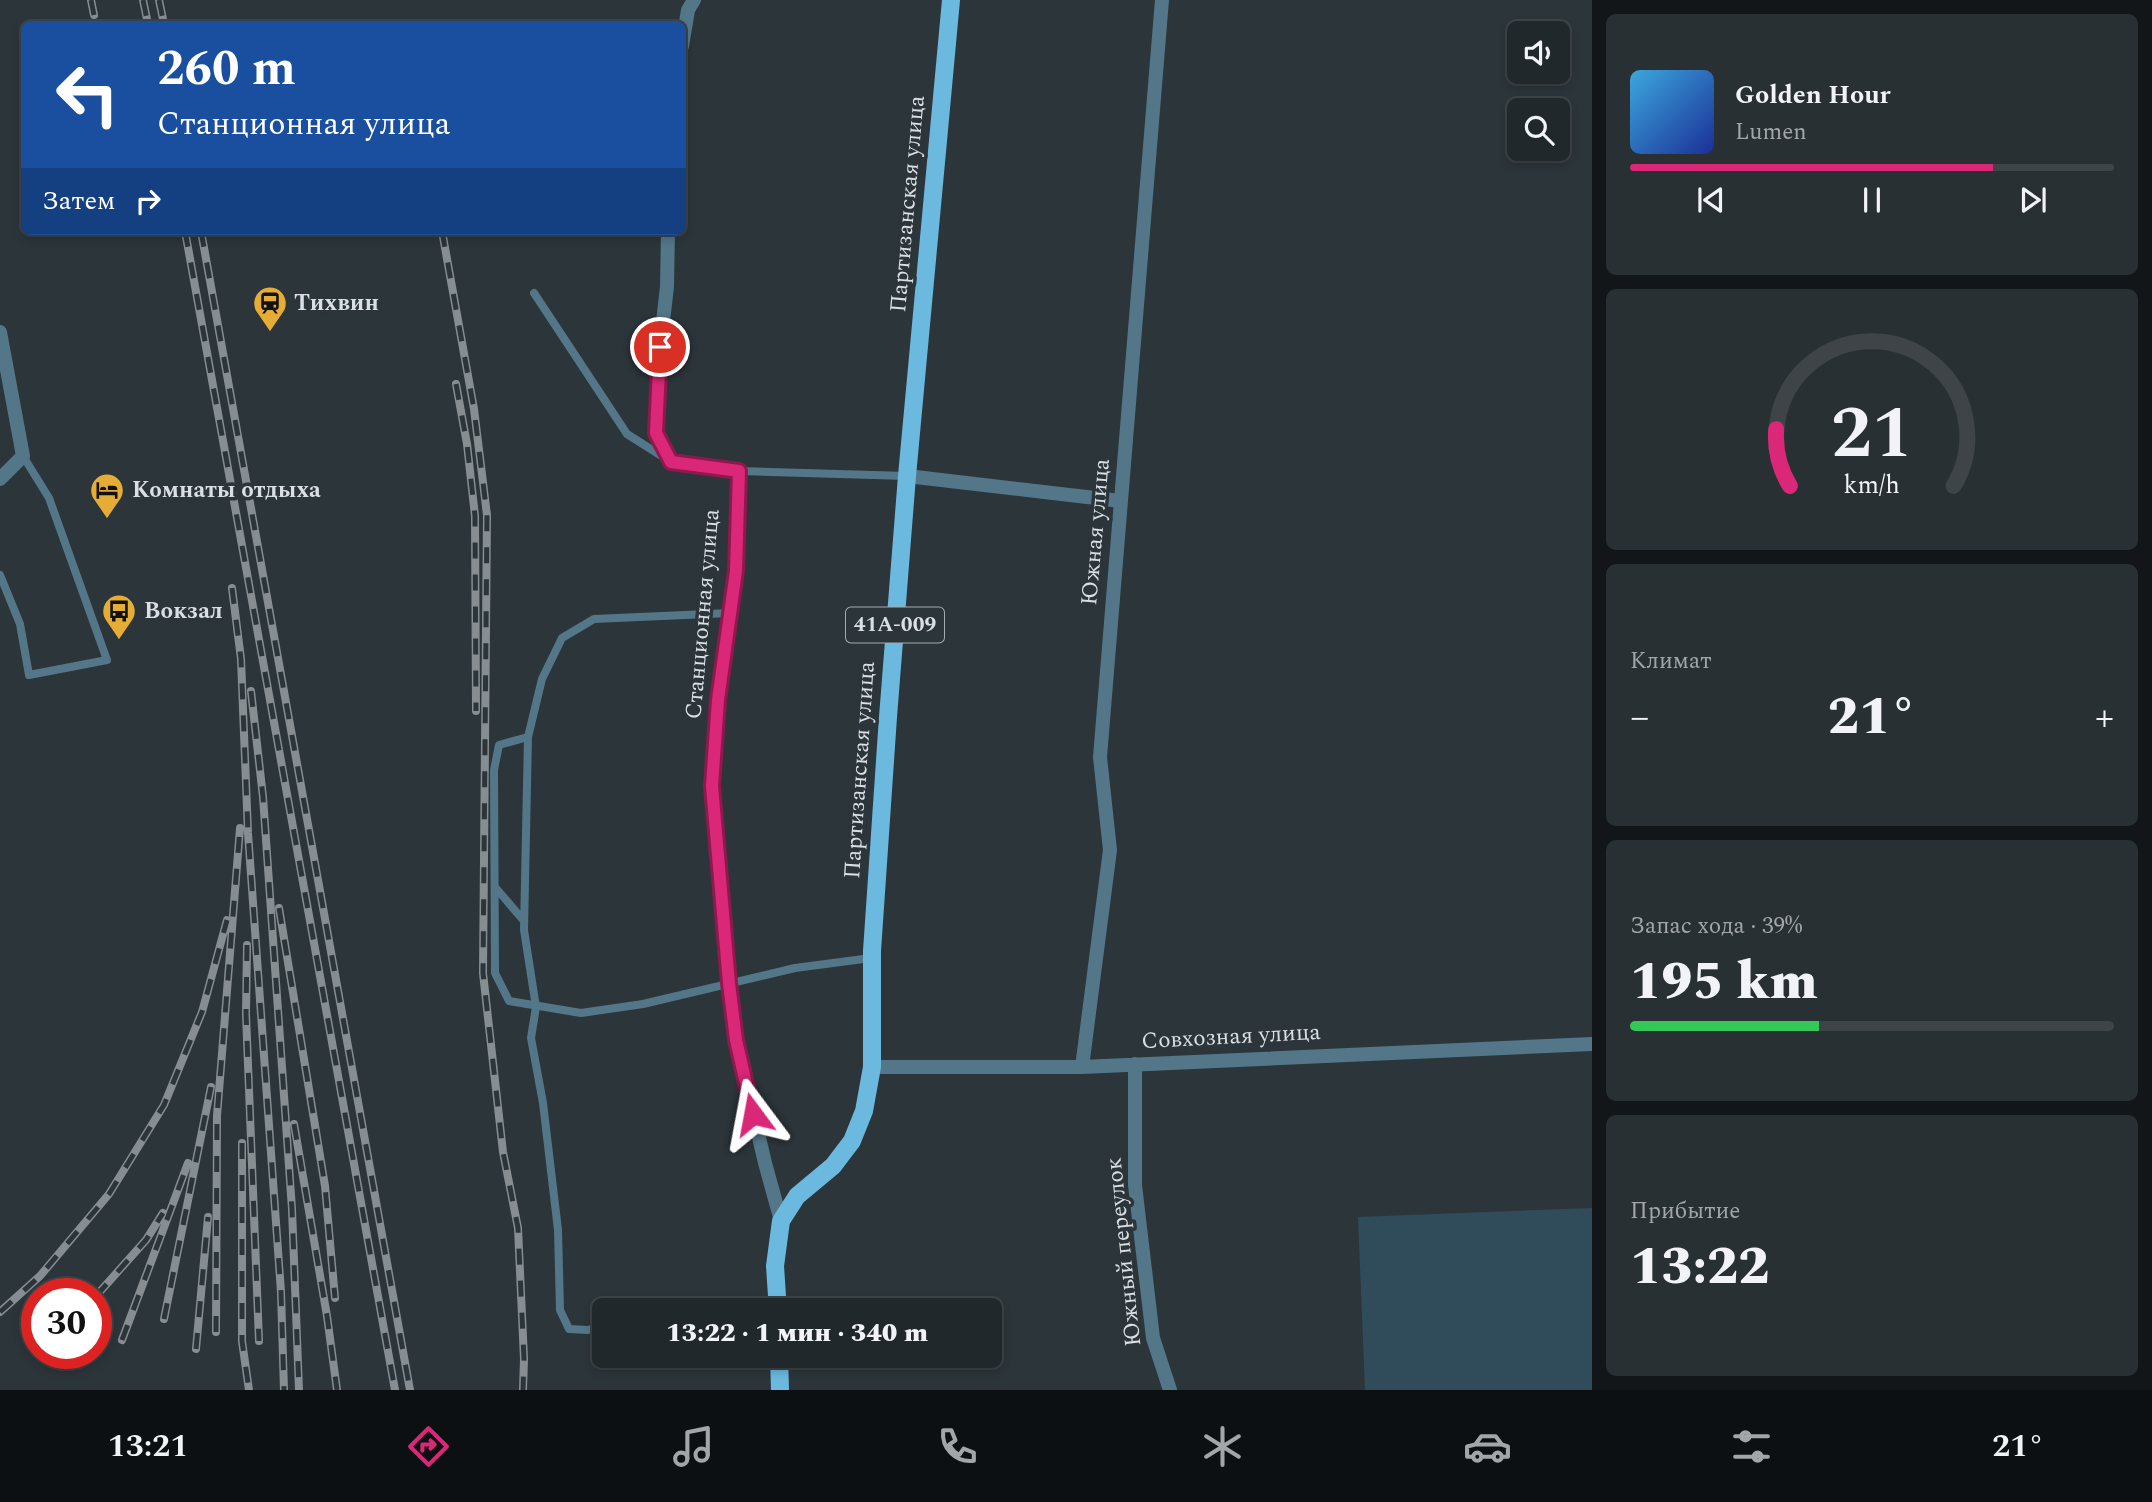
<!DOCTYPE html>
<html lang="ru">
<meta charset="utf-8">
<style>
body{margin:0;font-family:Spectral,serif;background:#293034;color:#f1f3f6;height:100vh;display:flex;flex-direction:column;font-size:26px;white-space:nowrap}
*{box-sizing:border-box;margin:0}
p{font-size:23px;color:#a2a6a9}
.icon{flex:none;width:38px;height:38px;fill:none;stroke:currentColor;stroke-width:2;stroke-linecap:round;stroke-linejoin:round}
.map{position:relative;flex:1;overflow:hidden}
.sheet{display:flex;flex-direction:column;gap:14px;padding:14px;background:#121618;width:560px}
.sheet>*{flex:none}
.banner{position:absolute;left:21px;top:21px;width:665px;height:214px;border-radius:10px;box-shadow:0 4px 10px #0003,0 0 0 2px #3e4448;background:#1a4fa0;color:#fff;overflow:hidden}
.controls{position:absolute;left:1507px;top:21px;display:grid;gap:14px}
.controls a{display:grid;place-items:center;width:63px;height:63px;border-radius:10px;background:#21282c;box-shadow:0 4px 10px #0003,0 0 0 2px #3e4448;font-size:35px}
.speed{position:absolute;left:21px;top:1278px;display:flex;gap:14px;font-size:35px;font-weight:700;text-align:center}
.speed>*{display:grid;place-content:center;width:91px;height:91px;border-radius:50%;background:#21282c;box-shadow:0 4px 10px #0003,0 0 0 2px #3e4448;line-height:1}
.speed .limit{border:10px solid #d22;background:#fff;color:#111}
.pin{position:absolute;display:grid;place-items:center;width:60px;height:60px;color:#fff;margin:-30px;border:4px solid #fff;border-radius:50%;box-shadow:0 2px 7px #0007}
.me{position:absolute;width:77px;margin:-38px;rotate:347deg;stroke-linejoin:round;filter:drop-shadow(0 0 5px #0008)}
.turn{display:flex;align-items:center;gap:24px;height:147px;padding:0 21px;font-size:32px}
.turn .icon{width:91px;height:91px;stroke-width:2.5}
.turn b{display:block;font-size:49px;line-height:60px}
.then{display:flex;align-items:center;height:66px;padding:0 21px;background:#0003;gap:14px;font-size:26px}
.big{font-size:52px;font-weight:800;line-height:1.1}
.sheet .card{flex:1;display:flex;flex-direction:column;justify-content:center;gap:10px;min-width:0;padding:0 24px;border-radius:10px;background:#293034}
.sheet .dial{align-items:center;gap:0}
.dial svg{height:182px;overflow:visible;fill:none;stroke:#3e4448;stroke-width:7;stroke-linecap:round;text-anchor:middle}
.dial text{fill:#f1f3f6;stroke:none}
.song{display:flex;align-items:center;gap:21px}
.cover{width:84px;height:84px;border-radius:10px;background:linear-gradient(135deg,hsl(200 70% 55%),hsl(230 70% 35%))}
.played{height:7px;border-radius:4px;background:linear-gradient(90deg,#db2777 75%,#3e4448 75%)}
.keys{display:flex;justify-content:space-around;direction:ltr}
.heat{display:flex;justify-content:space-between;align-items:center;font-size:38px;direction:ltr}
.charge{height:10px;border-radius:5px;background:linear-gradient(90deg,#34c759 39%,#3e4448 0)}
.trip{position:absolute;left:592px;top:1298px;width:410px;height:70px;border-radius:10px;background:#21282c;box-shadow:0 4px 10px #0003,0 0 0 2px #3e4448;font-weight:800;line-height:70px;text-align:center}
.tabs{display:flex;height:112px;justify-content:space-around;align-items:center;background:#0d1012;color:#a2a6a9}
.tabs .icon{width:49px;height:49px}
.tabs .current{color:#db2777}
.tabs b{font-size:32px;color:#f1f3f6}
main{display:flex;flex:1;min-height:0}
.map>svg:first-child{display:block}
</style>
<main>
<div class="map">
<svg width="1592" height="1390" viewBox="0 0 1592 1390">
<rect width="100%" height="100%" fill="#2c353a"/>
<path fill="#304c5b" d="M 1592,1208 L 1592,1390 L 1365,1390 L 1358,1217 Z"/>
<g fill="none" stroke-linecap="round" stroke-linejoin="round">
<path stroke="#537789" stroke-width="8" d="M 534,293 L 627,434 L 668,460
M 739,471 L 907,476
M 0,575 L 20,624 L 29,675 L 107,660 L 49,498 L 23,456
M 730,613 L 594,619 L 562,638 L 542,679 L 528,737 L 499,745 L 494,770 L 495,973 L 509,1001 L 581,1013 L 643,1004 L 795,968 L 871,958
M 528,737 L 524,930 L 536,1007 L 531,1038 L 543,1103 L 558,1230 L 560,1310 L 569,1329 L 588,1330 L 604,1325
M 495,887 L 524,921"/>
<path stroke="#537789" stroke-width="14" d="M 682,46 L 688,10 L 694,0
M 668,231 L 667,287 L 660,347 L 656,433 L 671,462 L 739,471 L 736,571 L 718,700 L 712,786 L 725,950 L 736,1040 L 765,1163 L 781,1221
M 0,332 L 23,456 L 0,479
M 907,476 L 1121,501
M 1135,1064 L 1135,1185 L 1153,1338 L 1170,1390
M 872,1067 L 1082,1067 L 1592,1044
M 1082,1067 L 1110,850 L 1100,757 L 1162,0"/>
<path stroke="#6cb9df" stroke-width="18" d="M 778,1311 L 775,1266 L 781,1221 L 797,1196 L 833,1166 L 852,1141 L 864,1111 L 872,1067 L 872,951 L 888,717 L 907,476 L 951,0
M 779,1356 L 780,1390"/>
<g stroke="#868e92" stroke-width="8">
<path id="rail" d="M 91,0 L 94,15
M 143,0 L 148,24
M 159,0 L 164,24
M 185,231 L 395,1390
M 201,231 L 410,1390
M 442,231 L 474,409 L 487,515 L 483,973 L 503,1152 L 518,1228 L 524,1359 L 523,1390
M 456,384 L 467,444 L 475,516 L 476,711
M 232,588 L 241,659 L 248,833 L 281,1292 L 284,1390
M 251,691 L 263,797 L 292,1209 L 299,1390
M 279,908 L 325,1186 L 335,1298
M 247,945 L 246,1014 L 259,1341
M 294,1124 L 327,1316 L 337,1390
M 242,1143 L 242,1341 L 249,1390
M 96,1296 L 146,1240 L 163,1213
M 0,1312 L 40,1276 L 109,1194 L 164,1105 L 202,1012 L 227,920
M 164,1319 L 211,1087
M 216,1332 L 217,1116 L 240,828
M 122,1340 L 188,1163
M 196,1349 L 208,1217"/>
</g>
<use href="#rail" stroke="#2c353a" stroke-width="5" stroke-dasharray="16" stroke-linecap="butt"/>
</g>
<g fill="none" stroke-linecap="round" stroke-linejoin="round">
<g stroke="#8e194d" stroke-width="18">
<path id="route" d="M 660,347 L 656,433 L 671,462 L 739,471 L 736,571 L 718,700 L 712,786 L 729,983 L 736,1040 L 753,1114"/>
</g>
<use href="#route" stroke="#db2777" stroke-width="12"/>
</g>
<defs>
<g id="station-pin" transform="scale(1.75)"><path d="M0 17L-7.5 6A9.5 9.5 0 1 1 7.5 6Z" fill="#e5ad35" stroke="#2c353a"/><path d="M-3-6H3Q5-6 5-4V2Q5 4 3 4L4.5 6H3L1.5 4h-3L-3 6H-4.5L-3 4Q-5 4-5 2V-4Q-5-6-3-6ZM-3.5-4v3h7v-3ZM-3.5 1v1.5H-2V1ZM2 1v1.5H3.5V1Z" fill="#111"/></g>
<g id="hotel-pin" transform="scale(1.75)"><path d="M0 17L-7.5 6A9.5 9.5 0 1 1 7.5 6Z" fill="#e5ad35" stroke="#2c353a"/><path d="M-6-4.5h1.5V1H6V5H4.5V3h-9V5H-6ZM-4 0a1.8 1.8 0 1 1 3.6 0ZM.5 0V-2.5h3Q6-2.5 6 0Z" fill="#111"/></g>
<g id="bus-pin" transform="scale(1.75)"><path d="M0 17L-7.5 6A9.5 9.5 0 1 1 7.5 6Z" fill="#e5ad35" stroke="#2c353a"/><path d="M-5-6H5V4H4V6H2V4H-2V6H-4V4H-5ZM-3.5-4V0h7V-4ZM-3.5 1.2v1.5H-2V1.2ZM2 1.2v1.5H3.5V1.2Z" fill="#111"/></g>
</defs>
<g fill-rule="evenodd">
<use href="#station-pin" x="270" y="303"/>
<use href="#hotel-pin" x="107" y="490"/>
<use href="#bus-pin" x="119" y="611"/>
</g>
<g text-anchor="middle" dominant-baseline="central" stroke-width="7" stroke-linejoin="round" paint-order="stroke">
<rect fill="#2c353a" stroke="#a5acb0" stroke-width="2" x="846" y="607.5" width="98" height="35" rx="5"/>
<g font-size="21" font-weight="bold" fill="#d9dfe2">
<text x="895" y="625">41А-009</text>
</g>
<g font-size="23" fill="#d9dfe2" stroke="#2c353a">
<text transform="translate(908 204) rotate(-85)">Партизанская улица</text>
<text transform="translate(1096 532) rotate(-85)">Южная улица</text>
<text transform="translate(703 614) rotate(-85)">Станционная улица</text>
<text transform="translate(860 770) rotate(-86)">Партизанская улица</text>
<text transform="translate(1231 1037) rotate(-3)">Совхозная улица</text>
<text transform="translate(1124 1252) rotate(-96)">Южный переулок</text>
</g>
<g font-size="23" font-weight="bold" fill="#d9dfe2" stroke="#2c353a" text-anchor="start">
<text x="294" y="303">Тихвин</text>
<text x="132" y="490">Комнаты отдыха</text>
<text x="144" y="611">Вокзал</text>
</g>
</g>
</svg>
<div class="controls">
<a><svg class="icon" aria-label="sound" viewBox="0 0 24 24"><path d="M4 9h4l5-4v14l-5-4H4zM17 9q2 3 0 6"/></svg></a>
<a><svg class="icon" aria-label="search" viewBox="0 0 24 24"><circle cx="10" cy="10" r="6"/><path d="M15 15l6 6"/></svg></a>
</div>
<div class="speed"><div class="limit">30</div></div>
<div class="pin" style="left:660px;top:347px;background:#d93025"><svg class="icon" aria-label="arrive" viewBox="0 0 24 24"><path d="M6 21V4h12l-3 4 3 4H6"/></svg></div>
<svg class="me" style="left:753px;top:1114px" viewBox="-20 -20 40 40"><path d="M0-17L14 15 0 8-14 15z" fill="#db2777" stroke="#fff" stroke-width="4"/></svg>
<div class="trip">13:22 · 1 мин · 340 m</div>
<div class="banner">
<div class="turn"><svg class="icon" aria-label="left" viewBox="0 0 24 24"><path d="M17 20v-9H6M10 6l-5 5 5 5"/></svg><div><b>260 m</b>Станционная улица</div></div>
<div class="then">Затем<svg class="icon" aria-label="right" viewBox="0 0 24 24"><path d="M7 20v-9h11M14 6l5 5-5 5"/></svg></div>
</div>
</div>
<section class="sheet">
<div class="card">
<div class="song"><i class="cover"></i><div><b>Golden Hour</b><p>Lumen</p></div></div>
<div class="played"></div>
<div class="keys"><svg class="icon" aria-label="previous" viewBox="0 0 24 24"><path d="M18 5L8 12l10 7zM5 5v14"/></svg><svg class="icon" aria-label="pause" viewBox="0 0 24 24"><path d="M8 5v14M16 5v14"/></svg><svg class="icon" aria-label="next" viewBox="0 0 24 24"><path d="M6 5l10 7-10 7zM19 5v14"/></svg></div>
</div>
<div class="card dial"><svg viewBox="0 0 100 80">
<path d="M14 69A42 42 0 1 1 86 69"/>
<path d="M14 69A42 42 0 0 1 8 44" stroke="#db2777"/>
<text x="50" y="56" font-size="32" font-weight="700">21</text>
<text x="50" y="72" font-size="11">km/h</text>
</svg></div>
<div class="card"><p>Климат</p>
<div class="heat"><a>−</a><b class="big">21°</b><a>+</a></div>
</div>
<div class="card"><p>Запас хода · 39%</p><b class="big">195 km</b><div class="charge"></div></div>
<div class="card"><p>Прибытие</p><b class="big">13:22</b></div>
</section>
</main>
<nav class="tabs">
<b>13:21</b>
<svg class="icon current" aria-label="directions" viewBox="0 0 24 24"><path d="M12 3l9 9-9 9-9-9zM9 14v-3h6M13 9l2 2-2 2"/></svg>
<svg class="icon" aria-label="music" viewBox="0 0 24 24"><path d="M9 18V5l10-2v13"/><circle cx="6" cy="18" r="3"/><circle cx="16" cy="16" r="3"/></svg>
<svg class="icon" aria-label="phone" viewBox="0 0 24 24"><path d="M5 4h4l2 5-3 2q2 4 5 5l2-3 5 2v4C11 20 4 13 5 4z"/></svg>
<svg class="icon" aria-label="climate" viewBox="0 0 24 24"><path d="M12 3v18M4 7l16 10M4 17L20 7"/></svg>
<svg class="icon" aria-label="car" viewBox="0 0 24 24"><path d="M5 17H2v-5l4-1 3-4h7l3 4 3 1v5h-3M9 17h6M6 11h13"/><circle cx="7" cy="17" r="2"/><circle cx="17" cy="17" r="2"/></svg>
<svg class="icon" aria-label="filters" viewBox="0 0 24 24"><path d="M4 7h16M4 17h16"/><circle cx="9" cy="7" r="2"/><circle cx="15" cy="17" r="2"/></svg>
<b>21°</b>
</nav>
